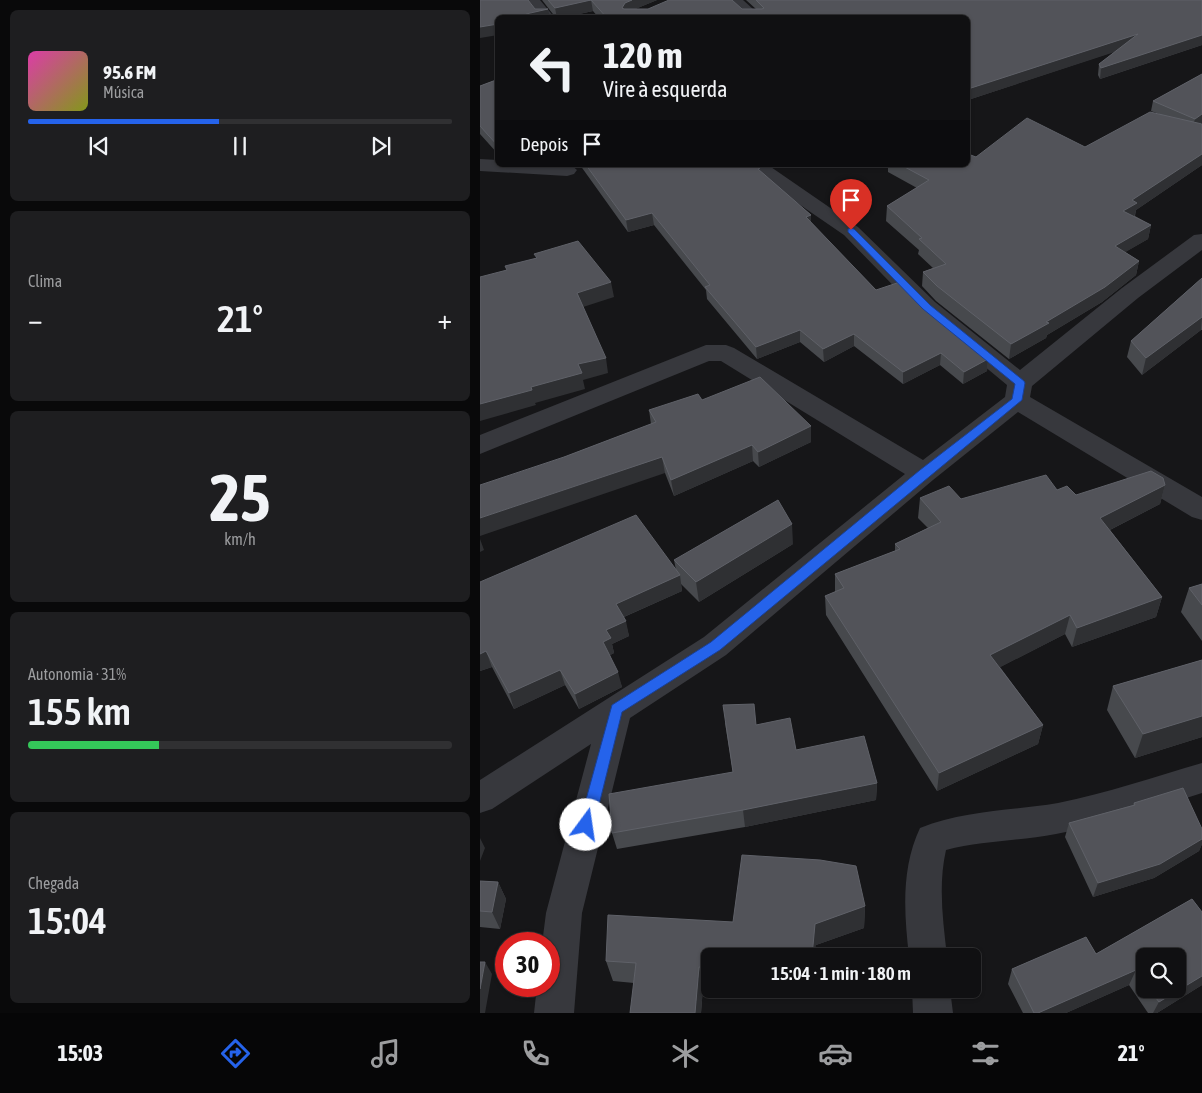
<!DOCTYPE html>
<html lang="pt">
<meta charset="utf-8">
<style>
body{margin:0;font-family:"Asap Condensed",sans-serif;background:#1e1e20;color:#f1f3f6;height:100vh;display:flex;flex-direction:column;font-size:19px;white-space:nowrap}
*{box-sizing:border-box;margin:0}
p{font-size:16px;color:#9c9d9f}
.icon{flex:none;width:28px;height:28px;fill:none;stroke:currentColor;stroke-width:2;stroke-linecap:round;stroke-linejoin:round}
.map{position:relative;flex:1;overflow:hidden}
.drawer{display:flex;flex-direction:column;gap:10px;padding:10px;background:#09090a;width:480px}
.drawer>*{flex:none}
.top-card{position:absolute;left:15px;top:15px;width:475px;height:152px;border-radius:8px;box-shadow:0 1px 4px #0004,0 0 0 1px #303032;background:#101012;color:#f1f3f6;overflow:hidden}
.tools{position:absolute;left:656px;top:948px;display:grid;gap:10px}
.tools a{display:grid;place-items:center;width:50px;height:50px;border-radius:8px;background:#101012;box-shadow:0 1px 4px #0004,0 0 0 1px #303032;font-size:25px}
.speed{position:absolute;left:15px;top:932px;display:flex;gap:10px;font-size:25px;font-weight:700;text-align:center}
.speed>*{display:grid;place-content:center;width:65px;height:65px;border-radius:50%;background:#101012;box-shadow:0 1px 4px #0004,0 0 0 1px #303032;line-height:1}
.speed .limit{border:8px solid #d22;background:#fff;color:#111}
.pin{position:absolute;display:grid;place-items:center;width:42px;height:42px;color:#fff;margin:-51px -21px;border-radius:50% 50% 50% 0;rotate:-45deg;box-shadow:0 0 5px #0007}
.pin .icon{rotate:45deg}
.me{position:absolute;width:55px;margin:-28px;rotate:14deg;stroke-linejoin:round;filter:drop-shadow(0 0 4px #0008)}
.turn{display:flex;align-items:center;gap:18px;height:105px;padding:0 25px;font-size:22px}
.turn .icon{width:65px;height:65px;stroke-width:2.5}
.turn b{display:block;font-size:35px;line-height:42px}
.then{display:flex;align-items:center;height:48px;padding:0 25px;background:#0003;gap:10px;font-size:19px}
.big{font-size:38px;font-weight:600;line-height:1.1}
.drawer .widget{flex:1;display:flex;flex-direction:column;justify-content:center;gap:8px;min-width:0;padding:0 18px;border-radius:8px;background:#1e1e20}
.drawer .dial{align-items:center;gap:0}
.dial b{font-size:65px;line-height:1}
.song{display:flex;align-items:center;gap:15px}
.cover{width:60px;height:60px;border-radius:8px;background:linear-gradient(135deg,hsl(320 70% 55%),hsl(70 70% 35%))}
.played{height:5px;border-radius:2px;background:linear-gradient(90deg,#2563eb 45%,#303032 45%)}
.keys{display:flex;justify-content:space-around;direction:ltr}
.heat{display:flex;justify-content:space-between;align-items:center;font-size:28px;direction:ltr}
.charge{height:8px;border-radius:4px;background:linear-gradient(90deg,#34c759 31%,#303032 0)}
.trip{position:absolute;left:221px;top:948px;width:280px;height:50px;border-radius:8px;background:#101012;box-shadow:0 1px 4px #0004,0 0 0 1px #303032;font-weight:600;line-height:50px;text-align:center}
.tabs{display:flex;height:80px;justify-content:space-around;align-items:center;background:#060607;color:#9c9d9f}
.tabs .icon{width:35px;height:35px}
.tabs .on{color:#2563eb}
.tabs b{font-size:22px;color:#f1f3f6}
main{display:flex;flex:1;min-height:0}
.map>svg:first-child{display:block}
</style>
<main>
<section class="drawer">
<div class="widget">
<div class="song"><i class="cover"></i><div><b>95.6 FM</b><p>Música</p></div></div>
<div class="played"></div>
<div class="keys"><svg class="icon" aria-label="previous" viewBox="0 0 24 24"><path d="M18 5L8 12l10 7zM5 5v14"/></svg><svg class="icon" aria-label="pause" viewBox="0 0 24 24"><path d="M8 5v14M16 5v14"/></svg><svg class="icon" aria-label="next" viewBox="0 0 24 24"><path d="M6 5l10 7-10 7zM19 5v14"/></svg></div>
</div>
<div class="widget"><p>Clima</p>
<div class="heat"><a>−</a><b class="big">21°</b><a>+</a></div>
</div>
<div class="widget dial"><b>25</b><p>km/h</p></div>
<div class="widget"><p>Autonomia · 31%</p><b class="big">155 km</b><div class="charge"></div></div>
<div class="widget"><p>Chegada</p><b class="big">15:04</b></div>
</section>
<div class="map">
<svg width="722" height="1013" viewBox="0 0 722 1013">
<rect width="100%" height="100%" fill="#161618"/>
<g fill="none" stroke-linecap="round" stroke-linejoin="round">
<path fill="#37383d" fill-rule="evenodd" d="M 44,0 L 60,0 L 75,18 L 58,18 Z
M 245,0 L 263,0 L 283,18 L 264,18 Z
M 0,159 L 18,160 L 18,165 L 91,165 L 97,170 L 94,174 L 87,176 L 0,171 Z
M 265,165 L 288,165 L 378,227 L 455,302 L 540,370 L 642,288 L 714,235 L 722,234 L 722,250 L 658,298 L 552,386 L 550,397 L 722,497 L 722,520 L 712,517 L 538,412 L 453,480 L 246,655 L 150,718 L 102,913 L 94,1013 L 54,1013 L 57,986 L 69,986 L 69,944 L 62,944 L 66,913 L 111,744 L 12,809 L 0,813 L 0,780 L 224,637 L 425,474 L 241,361 L 229,361 L 0,454 L 0,435 L 226,345 L 246,345 L 254,348 L 443,460 L 525,397 L 527,385 L 439,312 L 364,235 L 268,169 Z
M 722,763 L 722,793 C 674,808 625,825 576,834 C 539,841 502,841 466,850 C 458,885 463,921 467,956 L 429,956 C 424,913 421,868 440,828 C 485,810 531,811 578,803 C 627,793 674,777 722,763 Z
M 432,989 L 470,989 L 473,1013 L 433,1013 Z"/>
</g>
<path fill="#47494d" fill-rule="evenodd" d="M 62,0 L 177,0 L 155,9 L 276,9 L 266,0 L 722,0 L 722,45 L 620,79 L 618,75 L 619,64 L 636,51 L 488,100 L 488,18 L 119,18 L 113,11 L 81,18 L 76,18 Z
M 722,74 L 722,122 L 720,124 L 722,124 L 722,165 L 656,210 L 655,216 L 671,225 L 668,239 L 645,252 L 659,261 L 656,275 L 622,302 L 567,335 L 566,338 L 529,359 L 456,301 L 442,286 L 443,272 L 453,268 L 438,254 L 439,250 L 406,221 L 407,206 L 437,188 L 408,172 L 408,165 L 488,165 L 496,157 L 605,147 L 679,114 L 671,111 L 673,101 Z
M 17,77 L 18,154 L 0,134 L 0,86 L 16,80 Z
M 100,165 L 275,165 L 280,171 L 331,215 L 331,223 L 396,290 L 438,301 L 508,359 L 507,371 L 483,384 L 460,365 L 423,384 L 374,346 L 344,362 L 320,342 L 277,359 L 227,299 L 226,290 L 174,225 L 148,232 Z
M 722,278 L 722,330 L 721,330 L 662,375 L 647,357 L 651,341 Z
M 222,400 L 331,442 L 279,467 L 273,461 L 194,496 L 185,473 L 84,457 L 171,424 L 169,410 Z
M 685,485 L 680,504 L 630,530 L 682,597 L 676,617 L 592,647 L 585,634 L 520,667 L 563,725 L 558,744 L 457,791 L 346,615 L 345,596 L 355,592 L 355,574 L 415,551 L 415,544 L 448,528 L 438,518 L 440,498 L 481,499 L 577,490 L 596,495 Z
M 313,544 L 219,602 L 201,584 L 202,591 L 144,617 L 149,636 L 132,644 L 134,653 L 130,655 L 142,687 L 99,709 L 85,685 L 34,709 L 12,667 L 0,671 L 0,582 L 196,570 L 194,560 Z
M 722,584 L 722,641 L 701,612 L 709,588 Z
M 722,660 L 722,737 L 655,758 L 627,710 L 633,686 Z
M 245,723 L 276,725 L 316,750 L 397,783 L 396,800 L 265,827 L 137,849 L 132,833 L 253,772 Z
M 654,803 L 722,829 L 722,844 L 719,851 L 674,878 L 613,897 L 585,837 L 589,823 L 653,805 Z
M 0,881 L 18,882 L 26,899 L 20,929 L 0,927 Z
M 712,899 L 722,912 L 722,985 L 677,1013 L 668,1013 L 649,985 L 586,1013 L 543,1013 L 528,984 L 532,969 L 606,937 L 616,954 ZM 665,956 L 698,956 L 698,989 L 665,989 Z
M 385,906 L 384,928 L 336,945 L 230,956 L 230,988 L 223,987 L 221,1013 L 150,1013 L 154,983 L 133,981 L 126,961 L 253,922 Z
M 249,989 L 332,989 L 331,994 Z"/>
<path fill="#2f3033" d="M 111,0 L 113,11 L 81,18 L 77,18 L 75,8 Z
M 152,0 L 177,0 L 146,13 L 142,8 L 145,3 Z
M 68,9 L 70,18 L 47,18 L 46,14 Z
M 18,24 L 18,35 L 0,38 L 0,27 Z
M 658,34 L 656,45 L 488,100 L 488,89 Z
M 722,35 L 722,45 L 620,79 L 621,68 Z
M 722,114 L 722,122 L 712,128 L 715,119 Z
M 722,154 L 722,165 L 656,210 L 654,217 L 643,211 L 652,200 Z
M 172,213 L 174,225 L 148,232 L 146,220 Z
M 331,215 L 331,227 L 326,217 Z
M 671,225 L 668,239 L 632,260 L 635,246 Z
M 659,261 L 656,275 L 622,302 L 567,335 L 566,338 L 529,359 L 531,344 L 566,322 Z
M 131,282 L 134,297 L 100,308 L 97,293 Z
M 722,317 L 721,330 L 662,375 L 666,358 Z
M 320,330 L 320,342 L 277,359 L 276,347 Z
M 374,334 L 374,346 L 344,362 L 343,349 Z
M 461,353 L 460,365 L 423,384 L 423,372 Z
M 126,358 L 128,373 L 103,380 L 105,389 L 55,403 L 56,405 L 0,421 L 0,404 L 51,387 L 98,364 Z
M 508,359 L 507,371 L 483,384 L 484,372 Z
M 331,426 L 331,442 L 279,467 L 278,452 Z
M 272,445 L 273,461 L 194,496 L 191,480 Z
M 182,457 L 185,473 L 0,536 L 0,518 Z
M 685,485 L 680,504 L 616,537 L 620,518 Z
M 312,524 L 313,544 L 219,602 L 216,582 Z
M 0,539 L 4,550 L 0,552 Z
M 200,575 L 202,591 L 139,619 L 136,604 Z
M 682,597 L 676,617 L 592,647 L 597,628 Z
M 590,615 L 585,634 L 507,674 L 510,655 Z
M 146,621 L 149,636 L 132,644 L 134,653 L 127,657 L 123,642 L 126,630 Z
M 6,651 L 12,667 L 0,671 L 0,654 Z
M 80,670 L 85,685 L 34,709 L 29,693 Z
M 138,672 L 142,687 L 99,709 L 95,694 Z
M 722,716 L 722,737 L 655,758 L 663,734 Z
M 563,725 L 558,744 L 457,791 L 459,773 Z
M 397,783 L 396,800 L 265,827 L 263,810 Z
M 0,838 L 5,848 L 0,861 Z
M 722,839 L 722,844 L 719,851 L 674,878 L 613,897 L 618,883 Z
M 18,882 L 26,899 L 20,929 L 12,912 Z
M 385,906 L 384,928 L 336,945 L 335,956 L 332,956 L 335,924 Z
M 5,962 L 12,974 L 5,1013 L 0,1013 L 0,989 Z
M 219,967 L 223,987 L 221,1013 L 215,1013 Z
M 656,970 L 649,985 L 586,1013 L 558,1013 Z
M 722,976 L 722,985 L 677,1013 L 673,1013 L 679,1002 Z"/>
<path fill="#525359" stroke="#5f6168" d="M 0,0 L 48,0 L 55,9 L 68,9 L 46,14 L 48,18 L 18,18 L 18,24 L 0,27 Z
M 68,0 L 152,0 L 145,3 L 142,8 L 144,9 L 168,9 L 189,0 L 252,0 L 262,9 L 282,9 L 284,8 L 276,0 L 722,0 L 722,35 L 621,68 L 619,64 L 658,34 L 488,89 L 488,18 L 127,18 L 111,0 L 75,8 Z
M 722,74 L 722,114 L 715,119 L 673,101 Z
M 17,77 L 18,77 L 18,146 L 0,126 L 0,86 L 16,80 Z
M 670,112 L 722,124 L 722,154 L 652,200 L 657,203 L 643,211 L 671,225 L 635,246 L 659,261 L 625,287 L 566,322 L 569,323 L 531,344 L 457,286 L 443,272 L 466,264 L 439,239 L 442,238 L 407,206 L 449,180 L 421,165 L 488,165 L 488,154 L 496,157 L 547,118 L 605,147 Z
M 106,165 L 275,165 L 280,168 L 278,169 L 331,215 L 326,217 L 396,290 L 420,282 L 438,301 L 508,359 L 484,372 L 461,353 L 423,372 L 374,334 L 343,349 L 320,330 L 276,347 L 225,287 L 230,285 L 172,213 L 146,220 Z
M 98,241 L 131,282 L 97,293 L 126,358 L 98,364 L 102,373 L 51,387 L 52,390 L 0,404 L 0,277 L 27,270 L 25,266 L 57,258 L 54,254 Z
M 722,278 L 722,317 L 666,358 L 651,341 Z
M 280,377 L 331,426 L 278,452 L 272,445 L 191,480 L 182,457 L 0,518 L 0,485 L 84,457 L 176,422 L 169,410 L 218,394 L 222,400 Z
M 671,471 L 683,478 L 685,485 L 620,518 L 682,597 L 597,628 L 590,615 L 510,655 L 563,725 L 459,773 L 345,596 L 364,588 L 355,574 L 420,549 L 415,544 L 461,522 L 440,498 L 469,486 L 481,499 L 566,475 L 577,490 L 587,486 L 596,495 Z
M 298,500 L 312,524 L 216,582 L 194,560 Z
M 156,515 L 200,575 L 136,604 L 146,621 L 126,630 L 131,638 L 123,642 L 138,672 L 95,694 L 80,670 L 29,693 L 6,651 L 0,654 L 0,582 Z
M 722,584 L 722,605 L 709,588 Z
M 722,660 L 722,716 L 663,734 L 633,686 Z
M 274,704 L 276,725 L 310,718 L 316,750 L 384,736 L 397,783 L 263,810 L 132,833 L 129,794 L 253,772 L 243,705 Z
M 703,788 L 722,829 L 722,839 L 680,864 L 618,883 L 589,823 L 655,805 L 654,803 Z
M 262,855 L 340,860 L 376,866 L 385,906 L 335,924 L 332,956 L 230,956 L 230,968 L 219,967 L 215,1013 L 150,1013 L 156,963 L 126,961 L 128,915 L 253,922 Z
M 0,881 L 18,882 L 12,912 L 0,911 Z
M 712,899 L 722,912 L 722,976 L 679,1002 L 669,989 L 698,989 L 698,956 L 665,956 L 665,983 L 656,970 L 558,1013 L 554,1013 L 532,969 L 606,937 L 616,954 Z
M 0,962 L 5,962 L 0,989 Z"/>
<path fill="#2563eb" stroke="#184099" d="M 371,228 L 374,229 L 450,305 L 544,381 L 545,383 L 542,400 L 240,650 L 142,712 L 114,825 L 111,830 L 106,832 L 101,830 L 99,825 L 132,705 L 231,642 L 440,470 L 532,399 L 535,384 L 443,309 L 368,232 L 368,229 Z"/>
</svg>
<div class="tools">
<a><svg class="icon" aria-label="search" viewBox="0 0 24 24"><circle cx="10" cy="10" r="6"/><path d="M15 15l6 6"/></svg></a>
</div>
<div class="speed"><div class="limit">30</div></div>
<div class="pin" style="left:371px;top:230px;background:#d93025"><svg class="icon" aria-label="arrive" viewBox="0 0 24 24"><path d="M6 21V4h12l-3 4 3 4H6"/></svg></div>
<svg class="me" style="left:106px;top:825px" viewBox="-20 -20 40 40"><circle r="19" fill="#fff"/><path d="M0-13L10 11 0 6-10 11z" fill="#2563eb"/></svg>
<div class="trip">15:04 · 1 min · 180 m</div>
<div class="top-card">
<div class="turn"><svg class="icon" aria-label="left" viewBox="0 0 24 24"><path d="M17 20v-9H6M10 6l-5 5 5 5"/></svg><div><b>120 m</b>Vire à esquerda</div></div>
<div class="then">Depois<svg class="icon" aria-label="arrive" viewBox="0 0 24 24"><path d="M6 21V4h12l-3 4 3 4H6"/></svg></div>
</div>
</div>
</main>
<nav class="tabs">
<b>15:03</b>
<svg class="icon on" aria-label="directions" viewBox="0 0 24 24"><path d="M12 3l9 9-9 9-9-9zM9 14v-3h6M13 9l2 2-2 2"/></svg>
<svg class="icon" aria-label="music" viewBox="0 0 24 24"><path d="M9 18V5l10-2v13"/><circle cx="6" cy="18" r="3"/><circle cx="16" cy="16" r="3"/></svg>
<svg class="icon" aria-label="phone" viewBox="0 0 24 24"><path d="M5 4h4l2 5-3 2q2 4 5 5l2-3 5 2v4C11 20 4 13 5 4z"/></svg>
<svg class="icon" aria-label="climate" viewBox="0 0 24 24"><path d="M12 3v18M4 7l16 10M4 17L20 7"/></svg>
<svg class="icon" aria-label="car" viewBox="0 0 24 24"><path d="M5 17H2v-5l4-1 3-4h7l3 4 3 1v5h-3M9 17h6M6 11h13"/><circle cx="7" cy="17" r="2"/><circle cx="17" cy="17" r="2"/></svg>
<svg class="icon" aria-label="filters" viewBox="0 0 24 24"><path d="M4 7h16M4 17h16"/><circle cx="9" cy="7" r="2"/><circle cx="15" cy="17" r="2"/></svg>
<b>21°</b>
</nav>
